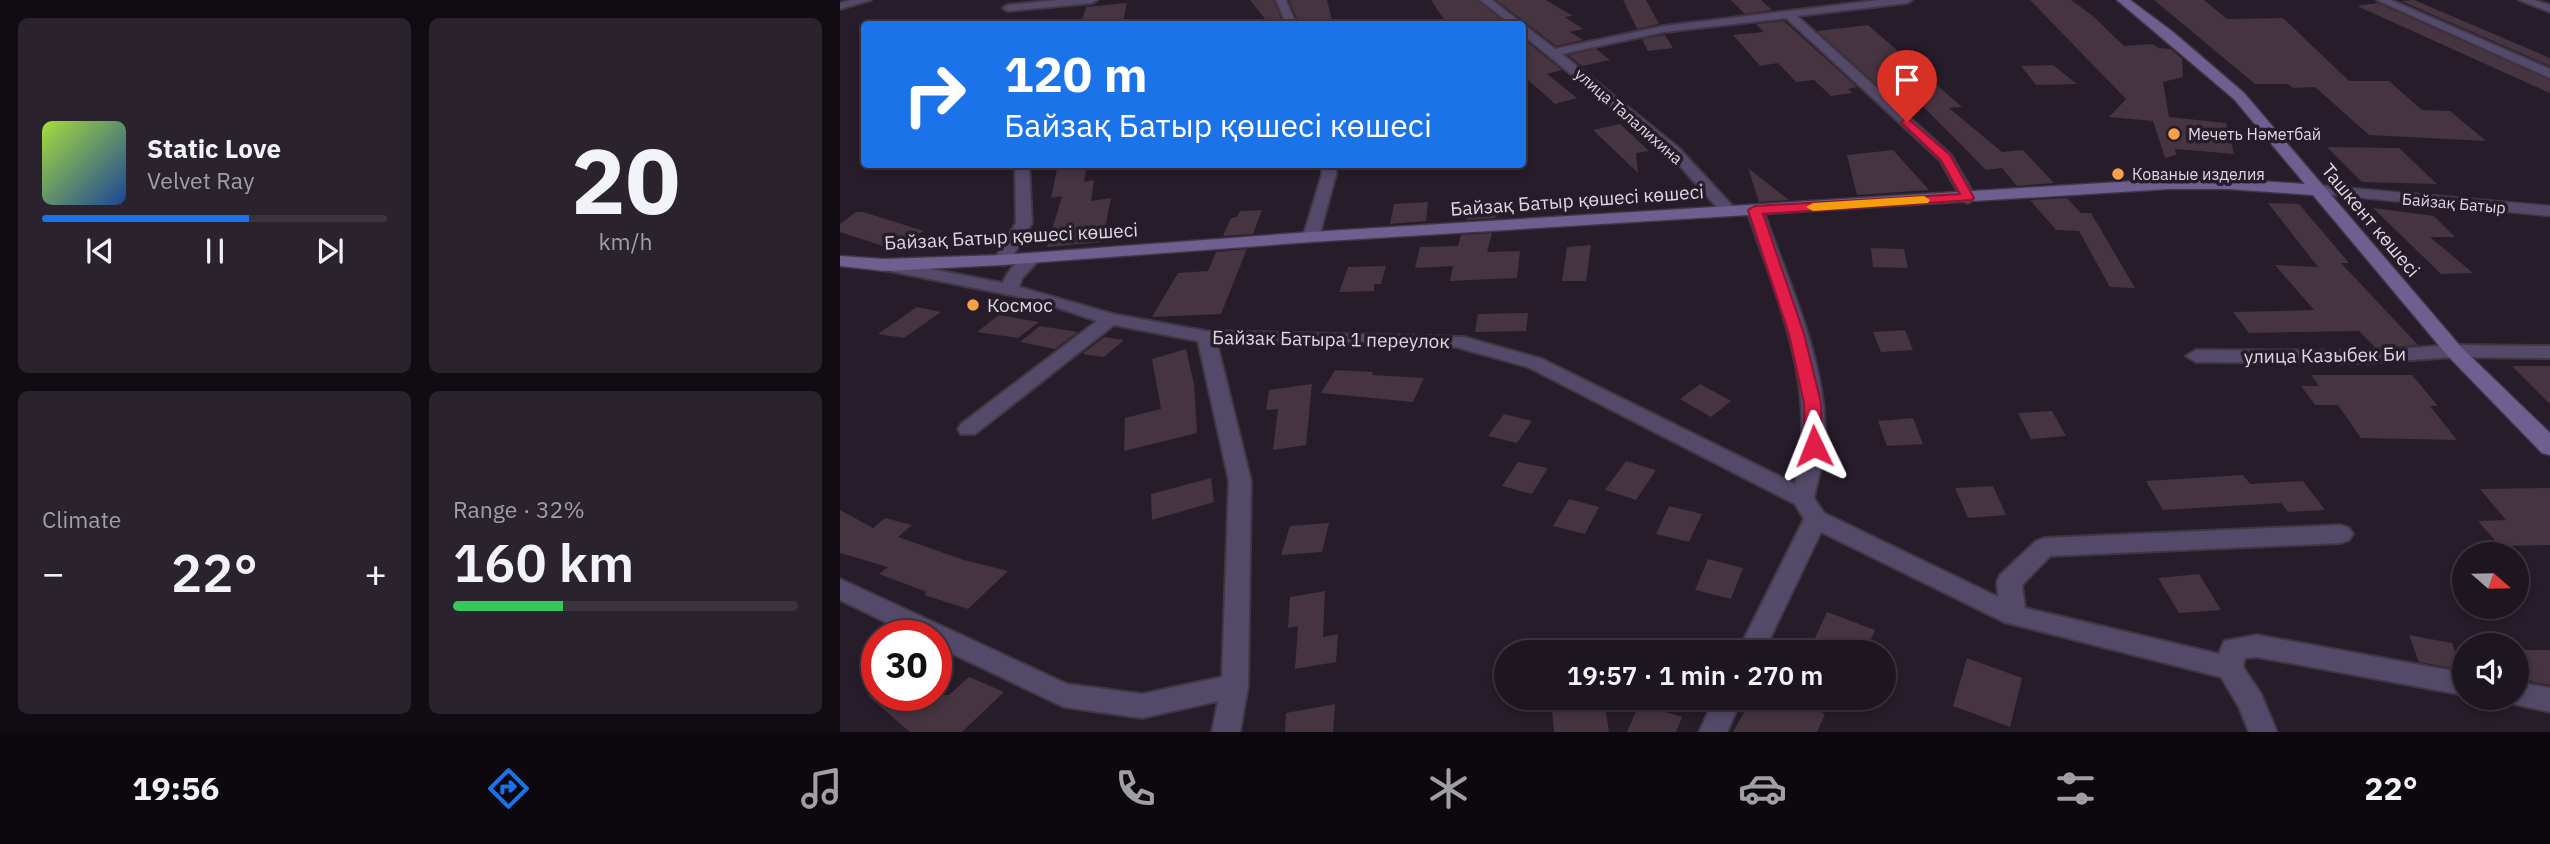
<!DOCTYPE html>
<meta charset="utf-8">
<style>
body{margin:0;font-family:"IBM Plex Sans",sans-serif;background:#2a222d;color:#f1f3f6;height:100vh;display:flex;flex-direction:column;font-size:26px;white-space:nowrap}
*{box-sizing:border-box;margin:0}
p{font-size:23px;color:#a09fa5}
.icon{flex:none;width:38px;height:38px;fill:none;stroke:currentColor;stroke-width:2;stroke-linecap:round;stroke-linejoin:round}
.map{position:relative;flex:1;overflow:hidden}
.details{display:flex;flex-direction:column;gap:18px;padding:18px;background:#100c12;width:840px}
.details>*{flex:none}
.guide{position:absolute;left:21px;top:21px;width:665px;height:147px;border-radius:7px;box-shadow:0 4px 10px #0003,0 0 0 2px #3b343e;background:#1a73e8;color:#fff;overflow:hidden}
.needle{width:46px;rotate:110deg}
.fabs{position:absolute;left:1612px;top:542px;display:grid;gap:14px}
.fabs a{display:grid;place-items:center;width:77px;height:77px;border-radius:50%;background:#1d1520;box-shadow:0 4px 10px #0003,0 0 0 2px #3b343e;font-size:35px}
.speed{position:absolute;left:21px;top:620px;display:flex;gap:14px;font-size:35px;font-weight:700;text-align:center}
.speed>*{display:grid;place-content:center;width:91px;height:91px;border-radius:50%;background:#1d1520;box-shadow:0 4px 10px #0003,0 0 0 2px #3b343e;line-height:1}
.speed .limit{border:10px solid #d22;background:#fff;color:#111}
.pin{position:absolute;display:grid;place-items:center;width:60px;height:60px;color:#fff;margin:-72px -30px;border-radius:50% 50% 50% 0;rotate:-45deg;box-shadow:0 0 7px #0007}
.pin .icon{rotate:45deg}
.me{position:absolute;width:77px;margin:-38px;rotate:358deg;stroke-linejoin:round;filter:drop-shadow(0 0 5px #0008)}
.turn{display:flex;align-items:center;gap:24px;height:147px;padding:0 28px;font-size:32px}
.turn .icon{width:91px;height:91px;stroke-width:2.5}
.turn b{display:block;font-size:49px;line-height:60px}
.big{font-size:52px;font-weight:600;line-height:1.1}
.details .tile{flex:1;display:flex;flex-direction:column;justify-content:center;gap:10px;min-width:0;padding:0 24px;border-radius:10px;background:#2a222d}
.details .dial{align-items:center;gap:0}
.dial b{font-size:91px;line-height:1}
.song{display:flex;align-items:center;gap:21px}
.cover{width:84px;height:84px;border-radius:10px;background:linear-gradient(135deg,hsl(80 70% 55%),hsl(220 70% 35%))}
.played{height:7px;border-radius:4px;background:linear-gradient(90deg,#1a73e8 60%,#3b343e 60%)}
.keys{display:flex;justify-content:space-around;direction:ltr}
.heat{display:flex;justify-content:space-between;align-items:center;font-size:38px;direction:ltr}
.charge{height:10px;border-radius:5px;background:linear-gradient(90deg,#34c759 32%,#3b343e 0)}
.details .tiles{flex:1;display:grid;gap:18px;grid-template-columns:repeat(2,1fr)}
.trip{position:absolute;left:654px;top:640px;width:402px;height:70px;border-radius:35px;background:#1d1520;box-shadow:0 4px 10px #0003,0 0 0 2px #3b343e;font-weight:600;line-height:70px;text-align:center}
.tabs{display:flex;height:112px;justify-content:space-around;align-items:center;background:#0c080d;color:#a09fa5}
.tabs .icon{width:49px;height:49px}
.tabs .current{color:#1a73e8}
.tabs b{font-size:32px;color:#f1f3f6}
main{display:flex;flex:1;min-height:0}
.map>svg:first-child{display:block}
</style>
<main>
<section class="details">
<div class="tiles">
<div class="tile">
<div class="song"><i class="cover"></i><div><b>Static Love</b><p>Velvet Ray</p></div></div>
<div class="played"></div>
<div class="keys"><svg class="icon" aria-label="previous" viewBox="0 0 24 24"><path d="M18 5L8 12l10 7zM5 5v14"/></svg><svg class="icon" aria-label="pause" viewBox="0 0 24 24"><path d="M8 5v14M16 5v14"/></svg><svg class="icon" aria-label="next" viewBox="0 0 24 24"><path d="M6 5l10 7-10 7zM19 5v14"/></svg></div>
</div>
<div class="tile dial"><b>20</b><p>km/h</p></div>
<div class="tile"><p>Climate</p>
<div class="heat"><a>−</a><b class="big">22°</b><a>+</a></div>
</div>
<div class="tile"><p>Range · 32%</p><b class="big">160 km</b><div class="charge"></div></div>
</div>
</section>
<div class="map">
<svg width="1710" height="732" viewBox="0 0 1710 732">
<rect width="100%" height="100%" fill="#271c2a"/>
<path fill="#463440" d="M 410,0 L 434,0 L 443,24 L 429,24 Z
M 449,0 L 487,0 L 493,24 L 459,24 Z
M 591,0 L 637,0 L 667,24 L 607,24 Z
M 656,0 L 706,0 L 733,16 L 725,17 L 743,29 L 730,32 L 743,40 L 716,46 Z
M 783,0 L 806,0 L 819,24 L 797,29 Z
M 891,0 L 921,0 L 932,10 L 905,14 Z
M 1190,0 L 1231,0 L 1253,16 L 1284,46 L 1312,44 L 1319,48 L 1331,49 L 1342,59 L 1343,77 L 1323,82 L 1329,117 L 1386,123 L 1394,154 L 1335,149 L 1336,155 L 1325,158 L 1313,121 L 1269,117 L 1286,99 Z
M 1314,0 L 1364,0 L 1387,19 L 1443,18 L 1509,81 L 1549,81 L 1582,110 L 1610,111 L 1646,141 L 1529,135 L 1475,87 L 1453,88 L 1448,84 L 1415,84 Z
M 1574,0 L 1710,58 L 1710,66 L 1561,1 Z
M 287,3 L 283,21 L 241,24 L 246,7 Z
M 1538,3 L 1710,80 L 1710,93 L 1517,6 Z
M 944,21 L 1017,87 L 1008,89 L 1013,93 L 991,96 L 974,80 L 956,82 L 938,63 L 920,66 L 893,35 L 924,32 L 916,24 Z
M 1028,25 L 1122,107 L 1109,108 L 1162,152 L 1183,150 L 1214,183 L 1177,186 L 1162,168 L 1146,170 L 1059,82 L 1037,85 L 977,31 Z
M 825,35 L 833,48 L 808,51 L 802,39 Z
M 682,38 L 722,70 L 707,74 L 737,98 L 715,104 L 686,78 L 682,79 Z
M 756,49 L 770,60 L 742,66 L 728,55 Z
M 1213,65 L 1237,84 L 1196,85 L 1181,66 Z
M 780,124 L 809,151 L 796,153 L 798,173 L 753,130 Z
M 1487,147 L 1559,148 L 1597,184 L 1522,182 Z
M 1053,150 L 1089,190 L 1017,195 L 1007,155 Z
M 218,164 L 247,164 L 244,182 L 254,180 L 251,201 L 271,198 L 262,242 L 207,247 L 222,196 L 211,198 Z
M 908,168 L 949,200 L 919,202 Z
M 1227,198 L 1241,213 L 1251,213 L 1295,288 L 1270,287 L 1239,231 L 1216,230 L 1190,200 Z
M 588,202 L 586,221 L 550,224 L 554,204 Z
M 1428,203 L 1459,204 L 1509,263 L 1501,263 L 1578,345 L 1536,348 L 1519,331 L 1409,333 L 1393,312 L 1474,310 L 1435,265 L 1478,267 Z
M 630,204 L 659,204 L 655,218 L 626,220 Z
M 1533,208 L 1594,216 L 1615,237 L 1590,237 L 1633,273 L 1601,274 Z
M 422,210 L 413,234 L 383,236 L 391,218 L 397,217 L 400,211 Z
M 16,212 L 23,212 L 84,231 L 49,248 L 0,232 L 0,224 Z
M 652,233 L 647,252 L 680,251 L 677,278 L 610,281 L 613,266 L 575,268 L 580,247 L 618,246 L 621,235 Z
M 751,245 L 746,281 L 722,281 L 727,247 Z
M 1031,248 L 1064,249 L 1068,268 L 1033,267 Z
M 407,249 L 381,314 L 312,317 L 338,273 L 368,271 L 376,252 Z
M 546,266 L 541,284 L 534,284 L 534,291 L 499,292 L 508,267 Z
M 77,307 L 101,312 L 64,338 L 38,334 Z
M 688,313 L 686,331 L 635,332 L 638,314 Z
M 159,315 L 199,322 L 178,338 L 137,332 Z
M 200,326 L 238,332 L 215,349 L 180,342 Z
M 1065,330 L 1073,350 L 1041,352 L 1033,332 Z
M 264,337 L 284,340 L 264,357 L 242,354 Z
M 346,349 L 354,384 L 357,433 L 284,451 L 285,418 L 321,409 L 312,359 Z
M 1672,366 L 1710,366 L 1710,404 Z
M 495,370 L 533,372 L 532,375 L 584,378 L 573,402 L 481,393 Z
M 1471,375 L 1572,375 L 1598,406 L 1590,406 L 1617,440 L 1521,438 L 1498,405 L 1475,405 L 1461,386 L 1479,386 Z
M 472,384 L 466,445 L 433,450 L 438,409 L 426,410 L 429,390 Z
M 860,384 L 891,401 L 871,417 L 840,399 Z
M 1212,411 L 1226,436 L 1191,439 L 1178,413 Z
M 664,414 L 692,421 L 677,443 L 648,436 Z
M 1073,418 L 1083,444 L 1047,446 L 1038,421 Z
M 786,461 L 816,470 L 796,500 L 765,490 Z
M 678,462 L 708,468 L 692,494 L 662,486 Z
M 1403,475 L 1410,484 L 1463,481 L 1485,510 L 1448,512 L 1441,503 L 1323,510 L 1306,481 Z
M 371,478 L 374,502 L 312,520 L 311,494 Z
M 1153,486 L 1166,515 L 1128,518 L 1115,488 Z
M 1710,488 L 1710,545 L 1660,546 L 1638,521 L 1666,520 L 1640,489 Z
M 729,499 L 759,507 L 745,534 L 713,526 Z
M 829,506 L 862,514 L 849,542 L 816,534 Z
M 0,510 L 33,528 L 45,518 L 72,525 L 58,537 L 124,560 L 168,571 L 128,609 L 84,595 L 87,592 L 39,574 L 48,567 L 0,553 Z
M 489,523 L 482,552 L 441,555 L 450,526 Z
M 868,559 L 903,568 L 891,599 L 855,590 Z
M 1359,574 L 1381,610 L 1339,613 L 1318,578 Z
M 485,591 L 483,637 L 498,634 L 496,662 L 455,669 L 458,626 L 448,628 L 450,597 Z
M 987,612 L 1035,630 L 1025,653 L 968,653 Z
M 1569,635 L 1612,643 L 1622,670 L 1579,662 Z
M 1676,650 L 1710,650 L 1710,685 L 1692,682 L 1676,662 Z
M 1127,658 L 1182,678 L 1170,727 L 1113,706 Z
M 129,677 L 164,692 L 122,732 L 70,732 L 27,695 L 109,695 Z
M 912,698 L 950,698 L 985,714 L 977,732 L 893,732 Z
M 764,701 L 769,732 L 714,732 L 712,710 Z
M 495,704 L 493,732 L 445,732 L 446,713 Z
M 799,704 L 842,717 L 836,732 L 787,732 Z"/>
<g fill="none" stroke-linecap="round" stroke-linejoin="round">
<g stroke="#413644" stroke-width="4">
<path id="minor" d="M 12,0 L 31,0 L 0,9 L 0,3 Z
M 218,0 L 257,0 L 252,3 L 168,11 L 163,8 L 168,5 Z
M 436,0 L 446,0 L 456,24 L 446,24 Z
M 640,0 L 652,0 L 715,49 L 824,26 L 1040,0 L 1072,0 L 1067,3 L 957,16 L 1111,155 L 1136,198 L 1128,203 L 1123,201 L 1100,160 L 946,18 L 824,32 L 722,54 L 840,149 L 897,211 L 895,214 L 883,214 L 830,155 L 682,34 L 682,24 L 671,24 Z
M 1537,0 L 1551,0 L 1710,69 L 1710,78 Z
M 1679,0 L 1694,0 L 1710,5 L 1710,12 Z
M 175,164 L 189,164 L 192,223 L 168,264 L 162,265 L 154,260 L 176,223 Z
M 482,164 L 496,164 L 496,174 L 479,237 L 471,242 L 463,237 L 482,174 Z
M 915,205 L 923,210 C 949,284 988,364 985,444 C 984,462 977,480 974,498 L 984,513 L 1158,597 L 1157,582 L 1160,575 L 1196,541 L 1204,538 L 1501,525 L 1509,528 L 1513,534 L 1509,540 L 1501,543 L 1210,556 L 1182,585 L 1185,608 L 1379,654 L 1384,641 L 1417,635 L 1624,673 L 1624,695 L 1417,657 L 1405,658 L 1403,667 L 1421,694 L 1437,732 L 1409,732 L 1399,707 L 1381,677 L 1164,622 L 981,532 L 923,653 L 897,653 L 964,519 L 955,504 L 688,367 L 616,347 L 377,343 L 411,481 L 408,686 L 400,732 L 372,732 L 378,701 L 302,718 L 224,707 L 96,646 L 96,635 L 73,635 L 0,600 L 0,579 L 227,684 L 302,694 L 382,677 L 389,481 L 358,341 L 274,325 L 135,434 L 121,434 L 118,429 L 121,424 L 257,321 L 195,300 L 39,269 L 37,265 L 39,261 L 45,260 L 163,283 C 167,271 180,257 193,253 L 201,258 L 182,278 L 179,287 L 273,314 L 366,331 L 624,337 L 702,359 L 955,484 C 979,389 937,299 907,210 Z
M 1614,345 L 1710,346 L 1710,358 L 1614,357 L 1528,363 L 1356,362 L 1346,356 L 1356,350 L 1528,351 Z
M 1676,682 L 1710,688 L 1710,712 L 1666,702 L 1665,698 L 1676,698 Z
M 875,698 L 902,698 L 887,732 L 859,732 Z"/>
</g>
<g stroke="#413644" stroke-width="3">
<path id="tertiary" d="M 1477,185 L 1710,206 L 1710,216 L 1471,193 L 1469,190 Z"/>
</g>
<g stroke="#413644" stroke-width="3">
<path id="secondary" d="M 1277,0 L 1290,0 L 1333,32 L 1404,93 L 1621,347 L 1710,433 L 1710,455 L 1702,453 L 1607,355 L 1473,195 L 1388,189 L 1328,189 L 471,242 L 162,265 L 44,271 L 0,266 L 0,256 L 44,259 L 162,255 L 471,232 L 1328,179 L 1388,179 L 1465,184 L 1394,99 Z"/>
</g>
<use href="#minor" fill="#534968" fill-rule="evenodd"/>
<use href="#tertiary" fill="#534968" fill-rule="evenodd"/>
<use href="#secondary" fill="#6f5f91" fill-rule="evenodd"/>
</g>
<path fill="#e11d48" stroke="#92132f" stroke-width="2" d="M 1067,118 L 1110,155 L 1134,198 L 1132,200 L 923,214 L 964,334 L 981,403 L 982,446 L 974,452 L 968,450 L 965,446 L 964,403 L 949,334 L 908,210 L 915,206 L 1120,194 L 1101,160 L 1063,124 L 1061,122 Z"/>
<path fill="#f59e0b" d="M 1084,196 L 1090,200 L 1088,203 L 973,211 L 966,207 L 973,203 Z"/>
<g fill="#f7a149" stroke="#271c2a" stroke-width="2.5">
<circle cx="1334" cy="134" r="7"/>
<circle cx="1278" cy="174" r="7"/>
<circle cx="133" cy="305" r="7"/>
</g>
<g text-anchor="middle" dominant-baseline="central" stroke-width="7" stroke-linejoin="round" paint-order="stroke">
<g font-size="16" fill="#ded7e1" stroke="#271c2a">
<text transform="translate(789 116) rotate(41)">улица Талалихина</text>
<text transform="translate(1614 203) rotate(5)">Байзақ Батыр</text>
</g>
<g font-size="16" fill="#ded7e1" stroke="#271c2a" text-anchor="start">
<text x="1348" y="134">Мечеть Нәметбай</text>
<text x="1292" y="174">Кованые изделия</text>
</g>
<g font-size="19" fill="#ded7e1" stroke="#271c2a">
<text transform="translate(737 200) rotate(-4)">Байзақ Батыр қөшесі көшесі</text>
<text transform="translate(1531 220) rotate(50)">Ташкент көшесі</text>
<text transform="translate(171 236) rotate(-3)">Байзақ Батыр қөшесі көшесі</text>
<text transform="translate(491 339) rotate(1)">Байзак Батыра 1 переулок</text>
<text transform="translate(1485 355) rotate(-1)">улица Казыбек Би</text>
</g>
<g font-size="19" fill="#ded7e1" stroke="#271c2a" text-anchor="start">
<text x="147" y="305">Космос</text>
</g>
</g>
</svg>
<div class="fabs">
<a><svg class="needle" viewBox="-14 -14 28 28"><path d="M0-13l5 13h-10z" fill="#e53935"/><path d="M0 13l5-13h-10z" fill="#a09fa5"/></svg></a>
<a><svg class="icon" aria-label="sound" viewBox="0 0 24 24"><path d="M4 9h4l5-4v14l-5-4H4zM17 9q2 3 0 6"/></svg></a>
</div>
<div class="speed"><div class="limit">30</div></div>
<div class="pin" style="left:1067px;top:122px;background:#d93025"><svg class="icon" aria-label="arrive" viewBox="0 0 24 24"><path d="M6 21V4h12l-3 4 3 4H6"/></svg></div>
<svg class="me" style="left:974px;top:446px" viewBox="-20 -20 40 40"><path d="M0-17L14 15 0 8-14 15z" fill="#e11d48" stroke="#fff" stroke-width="4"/></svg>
<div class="trip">19:57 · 1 min · 270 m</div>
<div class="guide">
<div class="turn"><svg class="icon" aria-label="right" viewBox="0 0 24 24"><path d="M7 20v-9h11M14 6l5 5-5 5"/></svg><div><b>120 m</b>Байзақ Батыр қөшесі көшесі</div></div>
</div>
</div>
</main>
<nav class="tabs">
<b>19:56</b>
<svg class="icon current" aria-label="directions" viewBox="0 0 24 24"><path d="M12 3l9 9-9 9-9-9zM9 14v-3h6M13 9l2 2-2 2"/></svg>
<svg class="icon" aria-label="music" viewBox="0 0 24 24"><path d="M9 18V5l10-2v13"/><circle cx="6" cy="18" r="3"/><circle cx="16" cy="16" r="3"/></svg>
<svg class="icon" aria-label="phone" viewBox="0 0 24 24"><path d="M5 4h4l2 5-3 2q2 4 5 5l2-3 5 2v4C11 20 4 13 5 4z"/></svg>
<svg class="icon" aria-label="climate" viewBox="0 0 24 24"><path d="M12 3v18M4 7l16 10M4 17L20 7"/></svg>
<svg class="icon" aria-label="car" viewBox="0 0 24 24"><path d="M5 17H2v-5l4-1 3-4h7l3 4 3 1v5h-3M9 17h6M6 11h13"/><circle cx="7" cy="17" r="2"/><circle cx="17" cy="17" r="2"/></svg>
<svg class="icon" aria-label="filters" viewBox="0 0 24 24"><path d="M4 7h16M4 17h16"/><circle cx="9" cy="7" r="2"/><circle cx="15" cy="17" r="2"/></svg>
<b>22°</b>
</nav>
